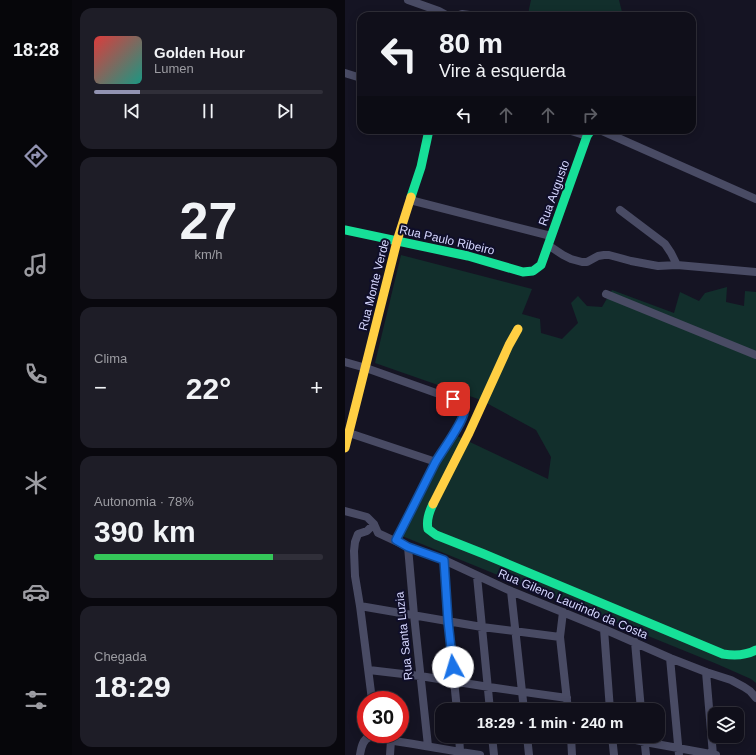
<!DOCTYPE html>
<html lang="pt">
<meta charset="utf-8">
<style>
body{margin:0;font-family:Arial,sans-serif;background:#1e1d27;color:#f1f3f6;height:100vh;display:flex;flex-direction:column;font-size:15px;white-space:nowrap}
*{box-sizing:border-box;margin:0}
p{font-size:13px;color:#9c9ca2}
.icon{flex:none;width:22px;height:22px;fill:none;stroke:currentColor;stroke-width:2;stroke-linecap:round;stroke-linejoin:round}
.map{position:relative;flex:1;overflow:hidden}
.side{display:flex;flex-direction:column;gap:8px;padding:8px;background:#09080e;width:273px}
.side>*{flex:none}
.banner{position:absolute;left:12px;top:12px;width:339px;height:122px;border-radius:12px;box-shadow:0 2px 10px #0003,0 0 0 1px #302f39;background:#100f1a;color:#f1f3f6;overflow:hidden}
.buttons{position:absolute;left:363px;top:707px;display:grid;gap:8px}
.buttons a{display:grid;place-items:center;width:36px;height:36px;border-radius:8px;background:#100f1a;box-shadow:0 2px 10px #0003,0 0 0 1px #302f39;font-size:20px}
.speed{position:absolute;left:12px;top:691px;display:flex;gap:8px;font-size:20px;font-weight:700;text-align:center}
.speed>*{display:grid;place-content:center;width:52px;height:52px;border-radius:50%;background:#100f1a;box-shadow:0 2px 10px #0003,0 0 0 1px #302f39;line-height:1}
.speed .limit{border:6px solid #d22;background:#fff;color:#111}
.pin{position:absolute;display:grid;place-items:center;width:34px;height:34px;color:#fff;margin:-17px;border-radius:8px;box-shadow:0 2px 6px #0006}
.me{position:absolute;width:44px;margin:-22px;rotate:354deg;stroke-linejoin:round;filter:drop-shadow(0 0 3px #0008)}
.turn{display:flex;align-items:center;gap:14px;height:84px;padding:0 16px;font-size:18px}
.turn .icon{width:52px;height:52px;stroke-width:2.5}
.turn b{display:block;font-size:28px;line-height:34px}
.lanes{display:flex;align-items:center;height:38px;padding:0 16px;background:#0003;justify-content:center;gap:20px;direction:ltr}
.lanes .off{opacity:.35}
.big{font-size:30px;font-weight:600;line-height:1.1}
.side .tile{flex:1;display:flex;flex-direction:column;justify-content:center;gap:6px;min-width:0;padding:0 14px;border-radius:12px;background:#1e1d27}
.side .dial{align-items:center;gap:0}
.dial b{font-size:52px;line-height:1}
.song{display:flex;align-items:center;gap:12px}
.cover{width:48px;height:48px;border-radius:6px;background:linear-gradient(135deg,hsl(0 70% 55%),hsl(170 70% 35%))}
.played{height:4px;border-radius:2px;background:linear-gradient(90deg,#9293b2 20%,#302f39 20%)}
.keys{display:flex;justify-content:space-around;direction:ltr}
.heat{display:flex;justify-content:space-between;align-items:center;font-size:22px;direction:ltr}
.charge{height:6px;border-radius:3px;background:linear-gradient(90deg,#34c759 78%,#302f39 0)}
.trip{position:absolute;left:90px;top:703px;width:230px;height:40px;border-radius:12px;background:#100f1a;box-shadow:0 2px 10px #0003,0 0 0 1px #302f39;font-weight:600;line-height:40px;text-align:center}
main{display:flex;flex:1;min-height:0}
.dock{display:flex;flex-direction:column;width:72px;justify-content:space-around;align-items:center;background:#06060a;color:#9c9ca2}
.dock .icon{width:28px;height:28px}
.dock .current{color:#9293b2}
.dock b{font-size:18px;color:#f1f3f6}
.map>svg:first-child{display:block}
</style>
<main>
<nav class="dock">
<b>18:28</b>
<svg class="icon current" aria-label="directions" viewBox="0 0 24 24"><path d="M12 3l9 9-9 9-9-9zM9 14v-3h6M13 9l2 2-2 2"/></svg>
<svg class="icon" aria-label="music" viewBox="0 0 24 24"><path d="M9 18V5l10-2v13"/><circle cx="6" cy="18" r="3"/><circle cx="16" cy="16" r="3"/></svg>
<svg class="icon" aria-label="phone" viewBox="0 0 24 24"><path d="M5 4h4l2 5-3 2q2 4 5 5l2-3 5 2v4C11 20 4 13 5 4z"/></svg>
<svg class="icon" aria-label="climate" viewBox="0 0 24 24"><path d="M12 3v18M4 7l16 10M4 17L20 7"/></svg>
<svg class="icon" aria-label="car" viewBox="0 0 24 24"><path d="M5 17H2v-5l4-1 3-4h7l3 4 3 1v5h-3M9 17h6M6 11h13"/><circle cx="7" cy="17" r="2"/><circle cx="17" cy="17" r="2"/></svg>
<svg class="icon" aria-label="filters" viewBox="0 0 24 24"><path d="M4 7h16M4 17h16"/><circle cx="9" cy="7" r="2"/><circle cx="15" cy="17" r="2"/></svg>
</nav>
<section class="side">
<div class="tile">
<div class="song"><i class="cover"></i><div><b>Golden Hour</b><p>Lumen</p></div></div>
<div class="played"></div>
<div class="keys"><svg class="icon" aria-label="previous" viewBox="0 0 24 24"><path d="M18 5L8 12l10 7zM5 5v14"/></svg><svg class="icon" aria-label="pause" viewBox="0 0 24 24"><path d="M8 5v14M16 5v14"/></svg><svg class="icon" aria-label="next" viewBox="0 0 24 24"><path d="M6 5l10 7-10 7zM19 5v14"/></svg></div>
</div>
<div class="tile dial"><b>27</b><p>km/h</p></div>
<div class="tile"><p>Clima</p>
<div class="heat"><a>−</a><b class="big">22°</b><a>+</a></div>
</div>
<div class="tile"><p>Autonomia · 78%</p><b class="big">390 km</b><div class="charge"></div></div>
<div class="tile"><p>Chegada</p><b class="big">18:29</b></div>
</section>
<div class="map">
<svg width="411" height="755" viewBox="0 0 411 755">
<rect width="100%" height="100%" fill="#151423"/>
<path fill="#122f2c" d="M 186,0 L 274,0 L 278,16 L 183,16 L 184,9 Z
M 56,255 L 187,289 L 177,314 L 195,319 L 196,333 L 217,339 L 233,323 L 226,303 L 233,296 L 242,306 L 257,307 L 267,290 L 329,313 L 335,292 L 354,301 L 360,293 L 382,287 L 381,302 L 399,306 L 400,291 L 411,292 L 411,683 L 406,679 L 372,664 L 57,536 L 108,434 L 203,479 L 206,457 L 191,430 L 136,400 L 30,363 Z"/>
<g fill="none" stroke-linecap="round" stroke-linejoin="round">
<path stroke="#494b64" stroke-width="8" d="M 63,0 L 94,11 L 103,16
M 111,16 L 117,14 L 132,16
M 0,73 L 16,78
M 223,130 L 242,136
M 255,130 L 411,199
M 65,200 L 206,236
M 275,210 L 320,244 L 326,253 L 332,265
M 203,245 L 218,255 L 226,259 L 237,262 L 242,262 L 253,256 L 259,255 L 264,255 L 286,261 L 313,266 L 332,265 L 411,272
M 261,294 L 411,355
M 0,362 L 21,368 L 108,399 C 113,402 119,405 119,412 C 118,424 97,452 90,463 C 77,489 64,515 51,540
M 4,433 L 91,462
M 0,511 L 22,517 L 29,524 L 33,533 L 63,547 L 99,560 L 166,591 L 259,629 L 325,658 L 361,672 L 386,680 L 399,687 L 405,691 L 411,698
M 63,547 L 69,615 L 83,746
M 99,560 L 103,621 L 112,710
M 132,576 L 145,710
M 166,591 L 179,710
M 15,606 L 137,627 L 215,637
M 218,612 L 215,637 L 223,710
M 259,629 L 265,710
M 290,642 L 296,710
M 325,658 L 334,755
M 24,670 L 75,676 L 144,687 L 222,698
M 361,672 L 368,755
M 27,700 L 15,606 L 10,576 L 9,551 L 10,542 L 13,534 L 22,531 L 29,524
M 114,736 L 115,751
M 147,736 L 149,755
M 182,736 L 184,755
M 226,736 L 227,755
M 267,736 L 269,755
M 273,736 L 300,742 L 371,755
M 299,736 L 301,755
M 15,755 C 16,749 17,739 25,737 C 32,735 41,739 49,741 C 78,745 106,751 135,755
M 45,755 L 46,740"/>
<path stroke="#16e098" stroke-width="9" d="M 66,197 L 76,167 L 84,130
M 0,230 L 123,256 L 178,272 L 188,271 L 196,265 L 242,136 L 246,130
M 88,504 C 84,512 81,520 83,529 L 91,535 L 139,554 L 378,654 C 390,656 400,656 411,650"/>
<path stroke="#ffcf43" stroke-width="9" d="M 0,448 L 52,241 L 66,197
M 88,504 L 124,433 L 164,345 L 173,329"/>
</g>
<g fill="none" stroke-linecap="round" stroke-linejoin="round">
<g stroke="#114b97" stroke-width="10">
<path id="route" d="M 108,399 C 113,402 119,405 119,412 C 118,423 96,452 90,463 C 77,489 64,515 51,540 L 63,547 L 99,560 L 103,621 L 108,667"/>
</g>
<use href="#route" stroke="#1a73e8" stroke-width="7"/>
</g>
<g text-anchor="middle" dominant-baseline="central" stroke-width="4" stroke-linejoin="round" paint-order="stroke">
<g font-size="12" fill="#d6d7ff" stroke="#0f0e29">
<text transform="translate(209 193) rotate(-70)">Rua Augusto</text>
<text transform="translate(102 240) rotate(13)">Rua Paulo Ribeiro</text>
<text transform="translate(29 285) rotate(-76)">Rua Monte Verde</text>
<text transform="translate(228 604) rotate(23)">Rua Gileno Laurindo da Costa</text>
<text transform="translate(59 636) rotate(-96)">Rua Santa Luzia</text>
</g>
</g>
</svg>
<div class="buttons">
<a><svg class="icon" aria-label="layers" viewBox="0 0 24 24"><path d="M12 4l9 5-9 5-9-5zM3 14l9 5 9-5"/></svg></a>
</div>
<div class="speed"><div class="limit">30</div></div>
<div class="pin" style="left:108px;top:399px;background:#d93025"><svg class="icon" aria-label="arrive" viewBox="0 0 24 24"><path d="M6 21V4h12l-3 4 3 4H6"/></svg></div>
<svg class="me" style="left:108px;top:667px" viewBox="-20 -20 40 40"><circle r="19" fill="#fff"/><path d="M0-13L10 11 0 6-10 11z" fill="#1a73e8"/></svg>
<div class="trip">18:29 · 1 min · 240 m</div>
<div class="banner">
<div class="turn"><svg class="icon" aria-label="left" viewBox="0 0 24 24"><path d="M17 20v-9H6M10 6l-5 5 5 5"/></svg><div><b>80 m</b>Vire à esquerda</div></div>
<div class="lanes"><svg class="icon" aria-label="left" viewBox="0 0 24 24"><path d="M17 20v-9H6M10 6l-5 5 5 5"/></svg><svg class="icon off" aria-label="ahead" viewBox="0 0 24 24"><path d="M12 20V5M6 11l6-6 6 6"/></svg><svg class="icon off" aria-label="ahead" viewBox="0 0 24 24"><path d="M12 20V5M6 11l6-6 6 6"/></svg><svg class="icon off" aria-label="right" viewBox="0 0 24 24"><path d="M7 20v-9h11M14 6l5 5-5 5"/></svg></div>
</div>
</div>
</main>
